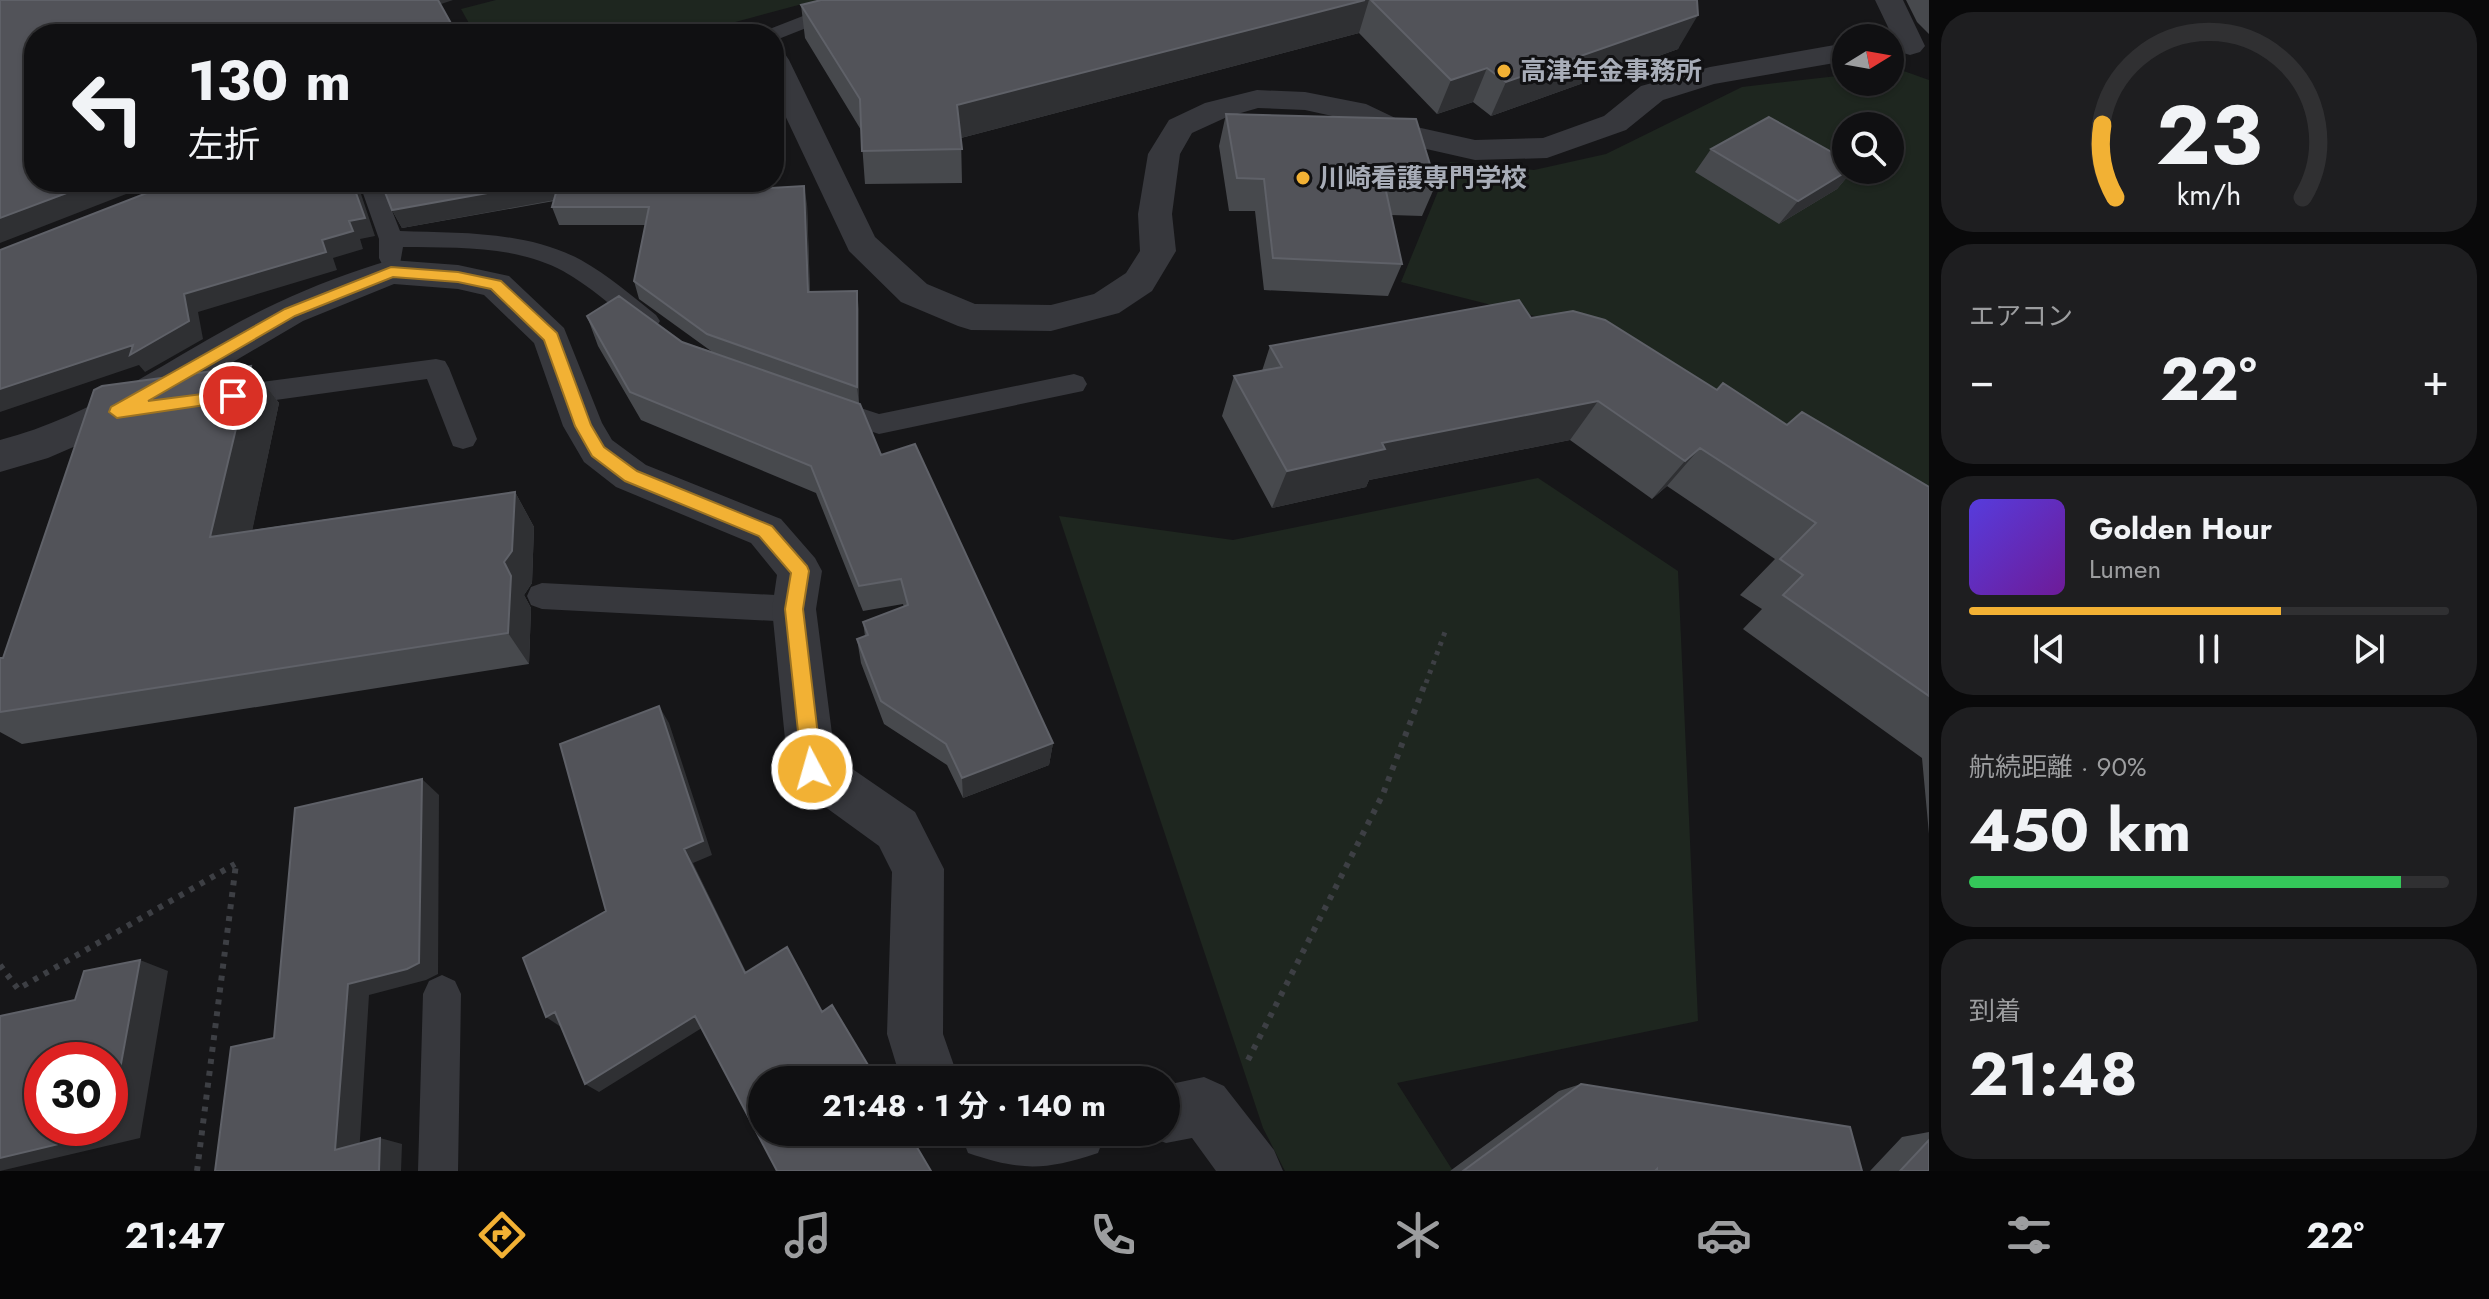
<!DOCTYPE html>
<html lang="ja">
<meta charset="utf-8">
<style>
body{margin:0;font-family:Jost,"Noto Sans JP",sans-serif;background:#1e1e20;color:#f1f3f6;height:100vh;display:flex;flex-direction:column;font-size:30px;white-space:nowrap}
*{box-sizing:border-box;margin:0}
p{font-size:26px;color:#9c9d9f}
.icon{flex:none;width:44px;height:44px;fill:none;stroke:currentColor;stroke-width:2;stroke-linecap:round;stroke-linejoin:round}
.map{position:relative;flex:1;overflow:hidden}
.details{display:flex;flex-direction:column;gap:12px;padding:12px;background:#09090a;width:560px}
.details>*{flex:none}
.guide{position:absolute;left:24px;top:24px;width:760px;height:168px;border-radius:32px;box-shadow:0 2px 6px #0004,0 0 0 2px #303032;background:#101012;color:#f1f3f6;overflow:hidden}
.needle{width:52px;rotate:79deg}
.buttons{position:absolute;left:1832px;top:24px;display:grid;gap:16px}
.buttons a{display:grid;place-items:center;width:72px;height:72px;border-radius:50%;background:#101012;box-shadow:0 2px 6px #0004,0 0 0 2px #303032;font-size:40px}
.speed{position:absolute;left:24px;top:1042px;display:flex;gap:16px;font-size:40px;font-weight:700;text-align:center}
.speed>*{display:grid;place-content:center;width:104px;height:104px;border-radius:50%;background:#101012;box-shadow:0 2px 6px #0004,0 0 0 2px #303032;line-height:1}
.speed .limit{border:12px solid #d22;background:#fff;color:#111}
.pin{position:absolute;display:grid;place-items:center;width:68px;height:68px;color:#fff;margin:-34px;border:4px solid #fff;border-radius:50%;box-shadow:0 2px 8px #0007}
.me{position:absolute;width:88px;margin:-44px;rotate:354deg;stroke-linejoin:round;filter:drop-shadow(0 0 6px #0008)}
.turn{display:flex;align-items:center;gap:28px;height:168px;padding:0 32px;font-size:36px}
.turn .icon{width:104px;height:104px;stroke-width:2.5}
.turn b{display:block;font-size:56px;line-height:68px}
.big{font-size:60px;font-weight:700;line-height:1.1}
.details .tile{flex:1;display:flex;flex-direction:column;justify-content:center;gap:12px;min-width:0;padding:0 28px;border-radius:32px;background:#1e1e20}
.details .dial{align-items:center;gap:0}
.dial svg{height:208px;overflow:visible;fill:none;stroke:#303032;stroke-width:7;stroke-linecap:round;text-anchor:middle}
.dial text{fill:#f1f3f6;stroke:none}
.song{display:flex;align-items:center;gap:24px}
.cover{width:96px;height:96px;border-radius:12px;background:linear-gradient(135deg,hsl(250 70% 55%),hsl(280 70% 35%))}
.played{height:8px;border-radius:4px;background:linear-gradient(90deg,#f2b134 65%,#303032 65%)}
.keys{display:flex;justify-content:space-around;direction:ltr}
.heat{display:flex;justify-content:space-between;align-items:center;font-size:44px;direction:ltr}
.charge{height:12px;border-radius:6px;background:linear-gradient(90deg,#34c759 90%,#303032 0)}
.trip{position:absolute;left:748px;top:1066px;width:432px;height:80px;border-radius:40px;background:#101012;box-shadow:0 2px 6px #0004,0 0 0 2px #303032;font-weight:700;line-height:80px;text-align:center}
.tab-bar{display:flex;height:128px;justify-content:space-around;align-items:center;background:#060607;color:#9c9d9f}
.tab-bar .icon{width:56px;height:56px}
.tab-bar .current{color:#f2b134}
.tab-bar b{font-size:36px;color:#f1f3f6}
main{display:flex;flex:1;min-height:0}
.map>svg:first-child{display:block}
</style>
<main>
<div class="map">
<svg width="1929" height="1171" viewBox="0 0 1929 1171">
<rect width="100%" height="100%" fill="#161618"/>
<path fill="#1e261f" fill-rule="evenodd" d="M 496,0 L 817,0 L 691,34 L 475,34 L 461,9 Z
M 1898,69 L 1929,80 L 1929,521 L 1609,335 L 1401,282 L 1450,162 L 1534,170 L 1606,154 L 1742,87 L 1846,75 L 1846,82 L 1890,82 L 1890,70 ZM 1846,126 L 1890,126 L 1890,170 L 1846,170 Z
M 1538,478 L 1678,571 L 1698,1021 L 1397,1083 L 1453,1171 L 1285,1171 L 1263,1128 L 1059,516 L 1233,540 Z"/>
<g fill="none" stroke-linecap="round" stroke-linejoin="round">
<path stroke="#3d3f44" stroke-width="5" stroke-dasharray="4 6" stroke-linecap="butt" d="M 1426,683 L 1445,632"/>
<path stroke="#3d3f44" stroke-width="6" stroke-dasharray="5 7" stroke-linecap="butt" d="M 0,965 L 18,989 L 235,864
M 1248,1060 L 1383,794 L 1426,681
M 197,1171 L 236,864"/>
<path fill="#37383d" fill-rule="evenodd" d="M 855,0 L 891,0 L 888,4 L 839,15 L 781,38 L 774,40 L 774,34 L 764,34 L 767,30 L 826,7 Z
M 359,182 L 381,182 L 400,231 C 461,233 526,231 581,260 C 608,275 632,296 656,315 L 660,321 L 656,327 L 647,330 L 638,327 C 614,308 590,286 563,271 C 514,245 457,248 403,247 L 400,264 L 382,264 L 379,258 L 379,239 Z
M 436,359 L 445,361 L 449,368 L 477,439 L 473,446 L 463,449 L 453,446 L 427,379 L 232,406 L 223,403 L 219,396 L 223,389 L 232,386 Z
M 1074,374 L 1083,377 L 1087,384 L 1083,391 L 879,434 L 821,415 L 817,408 L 821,401 L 830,398 L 879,414 Z
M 542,583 L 794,596 L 805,600 L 809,609 L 805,618 L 794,622 L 542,609 L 531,605 L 527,596 L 531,587 Z
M 442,975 L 455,981 L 461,994 L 458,1171 L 418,1171 L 423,994 L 429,981 Z"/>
<path fill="#37383d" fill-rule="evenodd" d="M 1875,0 L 1903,0 L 1925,46 L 1920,52 L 1910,55 L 1900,52 Z
M 1846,43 L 1846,61 L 1714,84 L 1663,100 L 1626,130 L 1547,158 L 1475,160 L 1391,141 L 1346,119 L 1305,110 L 1258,108 L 1227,117 L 1192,133 L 1180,154 L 1172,214 L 1176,251 L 1152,291 L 1119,313 L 1051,331 L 971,330 L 958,326 L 901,302 L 849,251 L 774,92 L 774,51 L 785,54 L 789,60 L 875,237 L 927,284 L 975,304 L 1051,305 L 1094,294 L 1126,273 L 1140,251 L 1138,214 L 1148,154 L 1169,120 L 1205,103 L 1257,90 L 1305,92 L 1366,104 L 1412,126 L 1475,140 L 1543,138 L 1604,116 L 1641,86 L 1710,67 Z
M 391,260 L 458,265 L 509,276 L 564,328 L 602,423 L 612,440 L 646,465 L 781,519 L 815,558 L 822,571 L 816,609 L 835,757 L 915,812 L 944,869 L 943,1034 L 959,1080 L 901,1080 L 887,1034 L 892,872 L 879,846 L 795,785 L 788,769 L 772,609 L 777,575 L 751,543 L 616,487 L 584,462 L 563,426 L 534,343 L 484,295 L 458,289 L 394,284 L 303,321 L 131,422 L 48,458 L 0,472 L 0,440 C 102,414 183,347 277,303 C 313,286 353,271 391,260 Z
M 1204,1077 L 1224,1086 L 1274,1150 L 1283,1171 L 1216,1171 L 1192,1138 L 1166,1143 L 1145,1135 L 1144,1132 L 1166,1132 L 1166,1085 Z
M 960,1132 L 1106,1132 L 1098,1153 C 1043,1171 1022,1171 968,1153 Z"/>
</g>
<path fill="#47494d" d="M 821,0 L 1697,0 L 1678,49 L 1491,116 L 1473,102 L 1437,114 L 1359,33 L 961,138 L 962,183 L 865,184 L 861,130 L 805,38 L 801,5 Z
M 1906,0 L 1929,0 L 1929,34 L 1917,22 Z
M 1226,114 L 1436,184 L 1422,216 L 1391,215 L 1402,264 L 1388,296 L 1264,290 L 1255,211 L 1229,211 L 1219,146 Z
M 1711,149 L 1846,170 L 1853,170 L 1837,189 L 1779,224 L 1695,172 Z
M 381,182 L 669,182 L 668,185 L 736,185 L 737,190 L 807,204 L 810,292 L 859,309 L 859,403 L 881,455 L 1053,743 L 1049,765 L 963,798 L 947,765 L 884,724 L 861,663 L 857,639 L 865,636 L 863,622 L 904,607 L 903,604 L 863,611 L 816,493 L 641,420 L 598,346 L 587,316 L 682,342 L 711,351 L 639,299 L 634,281 L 645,225 L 559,225 L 552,207 L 554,201 L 402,228 L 392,210 Z
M 1531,318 L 1717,390 L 1787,425 L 1929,487 L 1929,834 L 1922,758 L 1743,629 L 1762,609 L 1740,595 L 1775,559 L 1667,486 L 1652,499 L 1570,440 L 1369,480 L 1366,487 L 1272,508 L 1222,416 L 1234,376 L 1262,371 L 1270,346 Z
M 251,366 L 279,403 L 252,530 L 515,492 L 534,527 L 532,583 L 524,595 L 531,608 L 529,664 L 22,744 L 0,732 L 0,658 L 3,658 Z
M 1581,1084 L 1862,1171 L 1450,1171 L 1559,1091 Z
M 1929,1132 L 1929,1171 L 1870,1171 L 1902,1137 Z"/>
<path fill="#2f3033" d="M 436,0 L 453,0 L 438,5 Z
M 1365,0 L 1369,0 L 1359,33 L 957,139 L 957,105 Z
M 1698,15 L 1678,49 L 1491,116 L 1506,82 Z
M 1487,68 L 1473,102 L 1437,114 L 1451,80 Z
M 1849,170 L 1853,170 L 1837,189 L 1779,224 L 1798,201 Z
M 96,182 L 157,182 L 0,243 L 0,218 Z
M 352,182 L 357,182 L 375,236 L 360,239 L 363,249 L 333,258 L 337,270 L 198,312 L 203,339 L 145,372 L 139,365 L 0,412 L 0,389 L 184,294 L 322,240 L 349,221 Z
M 550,182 L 560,182 L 566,198 L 402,228 L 392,210 Z
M 660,182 L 669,182 L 664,204 L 659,185 Z
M 804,186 L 807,204 L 810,310 L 808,292 Z
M 857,291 L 859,309 L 859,404 L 857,387 Z
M 251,366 L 279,403 L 244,570 L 210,537 Z
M 1598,401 L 1570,440 L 1369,480 L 1366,487 L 1272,508 L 1287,471 L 1382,443 Z
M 1700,448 L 1667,486 L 1652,499 L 1685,461 Z
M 515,492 L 534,527 L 532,583 L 524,595 L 531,608 L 529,664 L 508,633 L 504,562 Z
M 659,706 L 669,723 L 712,855 L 693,863 L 752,984 L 745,973 L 684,849 Z
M 1053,743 L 1049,765 L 963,798 L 962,778 Z
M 422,779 L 439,795 L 438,974 L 426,980 L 369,995 L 359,1155 L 335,1150 L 348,984 Z
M 140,960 L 168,971 L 140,1138 L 0,1171 L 0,1158 L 110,1128 Z
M 555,1012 L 561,1027 L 546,1017 Z
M 695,1016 L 705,1026 L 599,1092 L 585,1084 Z
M 380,1138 L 402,1144 L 401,1171 L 379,1171 Z"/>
<path fill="#525359" stroke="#5f6168" stroke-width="2" d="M 0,0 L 438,0 L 457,34 L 34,34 L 34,182 L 96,182 L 0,218 Z
M 821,0 L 1365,0 L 957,105 L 962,149 L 862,151 L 860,99 L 801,5 Z
M 1371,0 L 1697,0 L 1698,15 L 1506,82 L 1487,68 L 1451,80 Z
M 1226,114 L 1416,119 L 1436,184 L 1384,182 L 1402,264 L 1273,258 L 1264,179 L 1237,178 Z
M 1769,117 L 1846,160 L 1846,170 L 1849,170 L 1798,201 L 1711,149 Z
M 175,182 L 352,182 L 365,218 L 349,221 L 353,231 L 322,240 L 326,252 L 184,294 L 189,321 L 130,355 L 133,345 L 0,389 L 0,250 Z
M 381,182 L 550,182 L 392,210 Z
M 559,182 L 660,182 L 659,185 L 736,185 L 735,190 L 804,186 L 808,292 L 857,291 L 857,387 L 707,334 L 634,281 L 649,207 L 552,207 Z
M 619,296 L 682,342 L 860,404 L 881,455 L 915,444 L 1053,743 L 962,778 L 946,744 L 881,701 L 857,639 L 868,635 L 863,622 L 908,605 L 901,579 L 859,586 L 811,466 L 630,392 L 587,316 Z
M 1519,300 L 1531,318 L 1573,311 L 1605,320 L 1717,390 L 1723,383 L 1787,425 L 1802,412 L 1929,487 L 1929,696 L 1783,595 L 1803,575 L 1780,559 L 1816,523 L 1700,448 L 1685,461 L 1598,401 L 1382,443 L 1385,449 L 1287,471 L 1234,376 L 1282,367 L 1270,346 Z
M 251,366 L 210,537 L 515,492 L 512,551 L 504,562 L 511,576 L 508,633 L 0,712 L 0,658 L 3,658 L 94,390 L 102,386 Z
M 659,706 L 703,841 L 684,849 L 745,973 L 787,947 L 822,1012 L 832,1005 L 877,1080 L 762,1080 L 762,1132 L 908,1132 L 931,1171 L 777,1171 L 695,1016 L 585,1084 L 555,1012 L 546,1017 L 523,958 L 606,911 L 560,744 Z
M 422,779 L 419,963 L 407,969 L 348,984 L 335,1150 L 380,1138 L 379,1171 L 215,1171 L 231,1047 L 274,1038 L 295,808 Z
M 140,960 L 110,1124 L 110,1060 L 42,1060 L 42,1128 L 109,1128 L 109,1132 L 0,1158 L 0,1016 L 75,1000 L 84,971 Z
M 1581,1084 L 1850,1127 L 1862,1171 L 1657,1171 L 1657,1169 L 1655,1171 L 1463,1171 Z
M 1929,1140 L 1929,1171 L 1900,1171 Z"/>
<path fill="#f2b134" stroke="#9d7322" stroke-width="2" d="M 391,267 L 458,272 L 501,281 L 557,333 L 591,425 L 604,447 L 637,471 L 772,526 L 807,566 L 809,571 L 803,609 L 822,769 L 819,775 L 812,778 L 805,775 L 802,769 L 785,609 L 791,573 L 759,536 L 625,481 L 592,456 L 575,426 L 544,340 L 491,289 L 458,282 L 393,277 L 295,316 L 148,401 L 233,390 L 241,396 L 239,400 L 117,418 L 109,412 L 111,407 L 285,309 Z"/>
<g fill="#f2b134" stroke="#111113" stroke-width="3">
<circle cx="1504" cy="71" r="8"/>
<circle cx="1303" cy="178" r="8"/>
</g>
<g text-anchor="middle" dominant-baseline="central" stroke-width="6" stroke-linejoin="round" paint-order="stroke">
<g font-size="26" font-weight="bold" fill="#a8adb8" stroke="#111113" text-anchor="start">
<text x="1520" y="71">高津年金事務所</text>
<text x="1319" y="178">川崎看護専門学校</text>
</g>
</g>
</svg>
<div class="buttons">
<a><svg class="needle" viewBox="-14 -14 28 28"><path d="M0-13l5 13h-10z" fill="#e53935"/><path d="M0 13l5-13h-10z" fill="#9c9d9f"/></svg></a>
<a><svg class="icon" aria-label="search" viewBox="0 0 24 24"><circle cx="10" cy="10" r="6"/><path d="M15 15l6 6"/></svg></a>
</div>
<div class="speed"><div class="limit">30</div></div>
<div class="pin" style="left:233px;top:396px;background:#d93025"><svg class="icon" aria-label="arrive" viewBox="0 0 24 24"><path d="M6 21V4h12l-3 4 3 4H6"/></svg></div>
<svg class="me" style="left:812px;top:769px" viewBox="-20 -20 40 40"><circle r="17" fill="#f2b134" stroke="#fff" stroke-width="3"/><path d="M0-11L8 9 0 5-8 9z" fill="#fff"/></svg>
<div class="trip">21:48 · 1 分 · 140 m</div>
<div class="guide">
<div class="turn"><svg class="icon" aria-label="left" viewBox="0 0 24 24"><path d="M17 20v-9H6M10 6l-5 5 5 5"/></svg><div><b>130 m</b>左折</div></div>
</div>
</div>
<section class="details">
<div class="tile dial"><svg viewBox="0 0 100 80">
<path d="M14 69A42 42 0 1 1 86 69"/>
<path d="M14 69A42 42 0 0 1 9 41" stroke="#f2b134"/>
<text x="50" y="56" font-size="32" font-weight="700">23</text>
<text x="50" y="72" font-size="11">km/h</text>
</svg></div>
<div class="tile"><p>エアコン</p>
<div class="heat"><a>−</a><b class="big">22°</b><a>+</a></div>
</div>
<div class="tile">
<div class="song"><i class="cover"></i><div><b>Golden Hour</b><p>Lumen</p></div></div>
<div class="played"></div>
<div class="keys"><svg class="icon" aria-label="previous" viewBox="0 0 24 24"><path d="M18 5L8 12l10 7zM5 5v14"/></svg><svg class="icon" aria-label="pause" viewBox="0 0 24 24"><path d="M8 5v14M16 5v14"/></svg><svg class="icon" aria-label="next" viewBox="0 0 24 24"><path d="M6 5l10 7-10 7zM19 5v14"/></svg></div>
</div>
<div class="tile"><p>航続距離 · 90%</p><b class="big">450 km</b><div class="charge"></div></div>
<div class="tile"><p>到着</p><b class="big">21:48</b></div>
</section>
</main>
<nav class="tab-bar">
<b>21:47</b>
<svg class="icon current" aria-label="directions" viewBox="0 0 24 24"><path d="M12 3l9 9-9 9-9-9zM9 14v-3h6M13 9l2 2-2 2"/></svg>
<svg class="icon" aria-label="music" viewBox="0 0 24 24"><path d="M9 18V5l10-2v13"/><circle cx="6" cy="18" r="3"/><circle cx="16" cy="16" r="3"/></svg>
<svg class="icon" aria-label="phone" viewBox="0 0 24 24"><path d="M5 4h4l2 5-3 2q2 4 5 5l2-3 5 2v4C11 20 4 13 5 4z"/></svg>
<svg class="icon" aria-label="climate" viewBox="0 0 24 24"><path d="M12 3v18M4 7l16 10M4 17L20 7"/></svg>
<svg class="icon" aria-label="car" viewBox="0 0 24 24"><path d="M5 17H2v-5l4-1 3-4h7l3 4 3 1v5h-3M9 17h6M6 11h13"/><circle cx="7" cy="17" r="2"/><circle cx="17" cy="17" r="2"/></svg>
<svg class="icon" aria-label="filters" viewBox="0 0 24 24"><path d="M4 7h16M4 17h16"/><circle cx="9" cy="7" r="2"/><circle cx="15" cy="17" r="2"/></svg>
<b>22°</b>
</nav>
